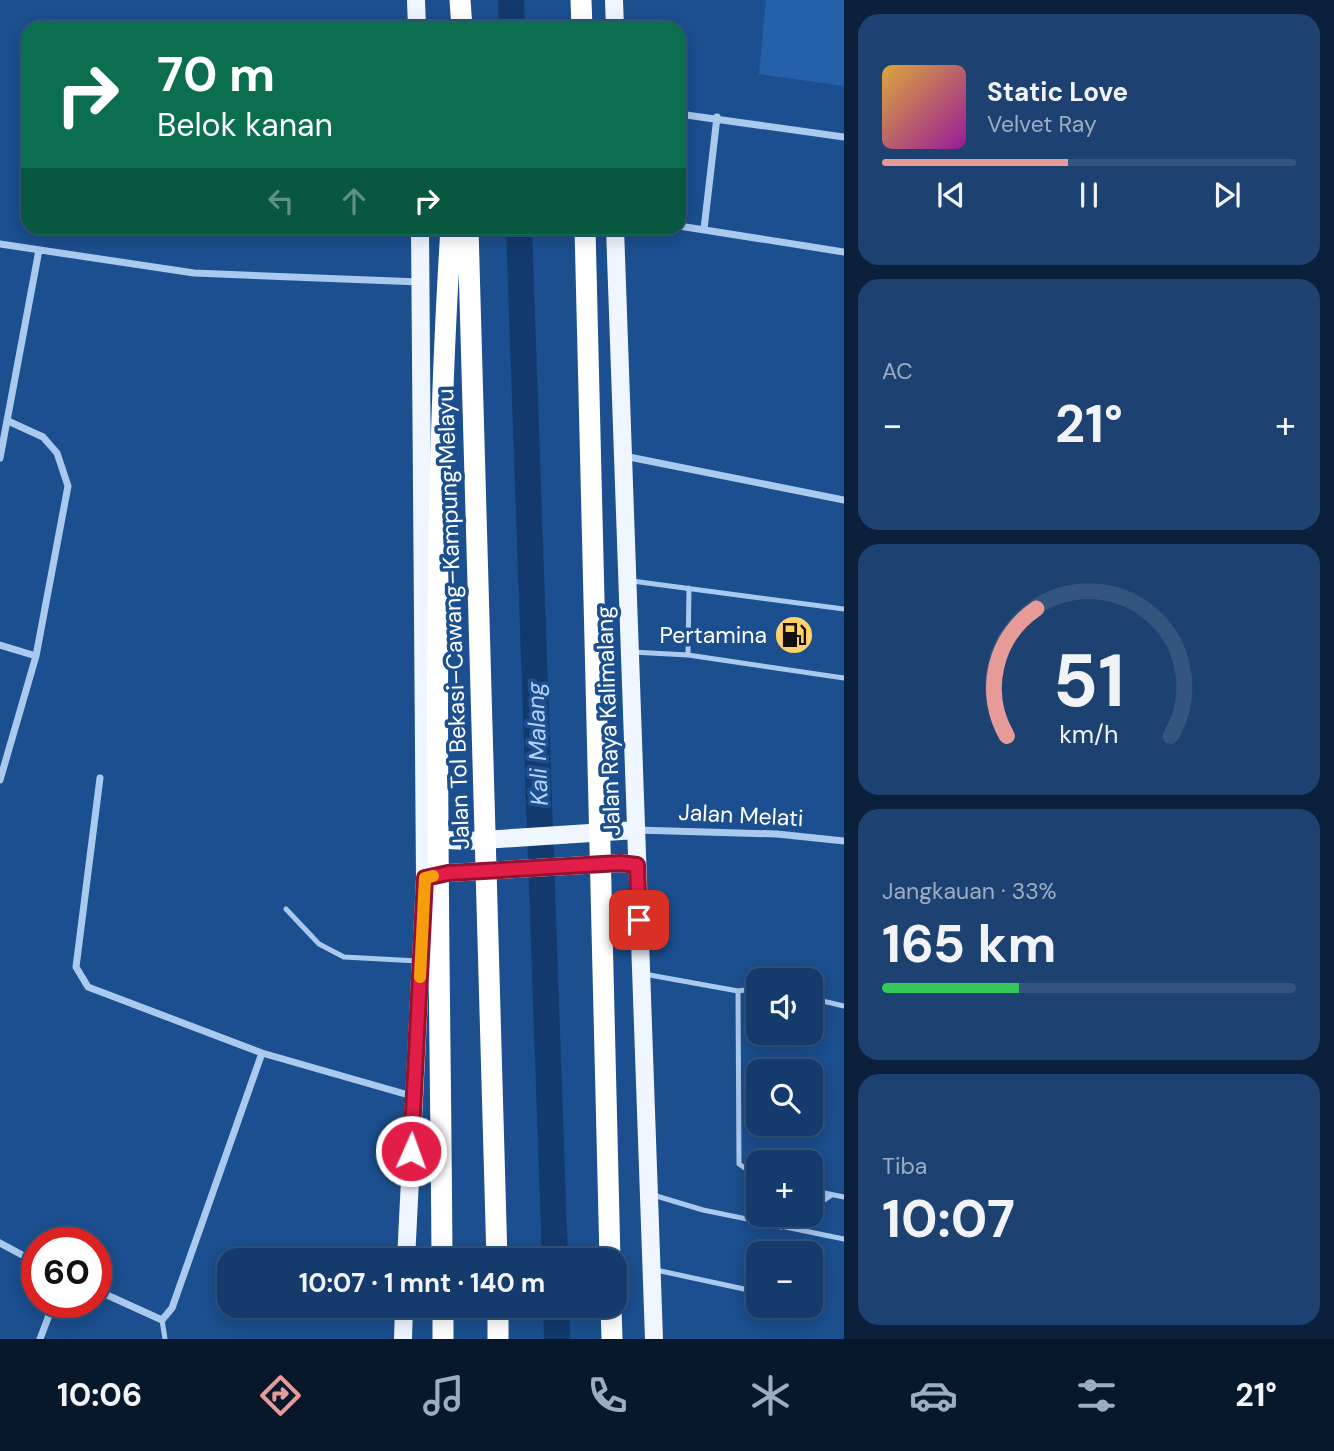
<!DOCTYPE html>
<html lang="id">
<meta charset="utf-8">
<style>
body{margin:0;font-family:"DM Sans",sans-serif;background:#1d4271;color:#f1f3f6;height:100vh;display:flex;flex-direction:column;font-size:26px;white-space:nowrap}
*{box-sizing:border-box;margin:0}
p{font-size:23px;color:#9dadc1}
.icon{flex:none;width:38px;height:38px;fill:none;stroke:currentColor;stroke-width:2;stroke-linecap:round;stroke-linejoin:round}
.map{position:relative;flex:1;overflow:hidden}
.drawer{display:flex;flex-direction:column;gap:14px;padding:14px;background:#0b203b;width:490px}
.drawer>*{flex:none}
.top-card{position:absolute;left:21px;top:21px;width:665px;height:214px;border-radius:21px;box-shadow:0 4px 18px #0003,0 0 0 2px #33557e;background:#0b6e4f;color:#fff;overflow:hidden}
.controls{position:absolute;left:746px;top:968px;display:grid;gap:14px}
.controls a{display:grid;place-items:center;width:77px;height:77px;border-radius:14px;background:#143b6b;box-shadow:0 4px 18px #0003,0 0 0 2px #33557e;font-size:35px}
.speed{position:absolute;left:21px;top:1227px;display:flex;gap:14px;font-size:35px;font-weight:700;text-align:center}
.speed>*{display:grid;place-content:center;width:91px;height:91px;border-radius:50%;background:#143b6b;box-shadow:0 4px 18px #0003,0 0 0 2px #33557e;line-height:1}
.speed .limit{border:10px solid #d22;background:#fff;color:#111}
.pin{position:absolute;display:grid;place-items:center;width:60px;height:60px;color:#fff;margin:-30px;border-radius:14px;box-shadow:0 4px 10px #0006}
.me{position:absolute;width:77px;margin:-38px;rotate:2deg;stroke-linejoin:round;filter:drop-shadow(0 0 5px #0008)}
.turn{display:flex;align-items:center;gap:24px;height:147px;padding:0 21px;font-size:32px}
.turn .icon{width:91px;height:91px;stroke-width:2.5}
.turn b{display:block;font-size:49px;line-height:60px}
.lanes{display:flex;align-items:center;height:66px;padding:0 21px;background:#0003;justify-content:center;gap:35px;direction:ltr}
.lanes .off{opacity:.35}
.big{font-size:52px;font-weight:700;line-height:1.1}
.drawer .widget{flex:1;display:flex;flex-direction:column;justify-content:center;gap:10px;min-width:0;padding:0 24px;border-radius:21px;background:#1d4271}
.drawer .dial{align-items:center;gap:0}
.dial svg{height:182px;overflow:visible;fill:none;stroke:#33557e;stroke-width:7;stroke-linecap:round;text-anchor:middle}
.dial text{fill:#f1f3f6;stroke:none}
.song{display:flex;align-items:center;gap:21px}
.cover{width:84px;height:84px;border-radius:10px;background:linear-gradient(135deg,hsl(40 70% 55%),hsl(300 70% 35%))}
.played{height:7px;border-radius:4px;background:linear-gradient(90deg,#e69b98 45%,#33557e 45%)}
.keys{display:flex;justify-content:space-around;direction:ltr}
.heat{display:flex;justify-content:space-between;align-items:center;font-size:38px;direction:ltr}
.charge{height:10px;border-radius:5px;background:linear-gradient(90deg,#34c759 33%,#33557e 0)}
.trip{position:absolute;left:217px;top:1248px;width:410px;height:70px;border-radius:21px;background:#143b6b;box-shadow:0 4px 18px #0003,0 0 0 2px #33557e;font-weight:700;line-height:70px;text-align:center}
.tab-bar{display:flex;height:112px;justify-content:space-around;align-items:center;background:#08182b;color:#9dadc1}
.tab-bar .icon{width:49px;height:49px}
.tab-bar .current{color:#e69b98}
.tab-bar b{font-size:32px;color:#f1f3f6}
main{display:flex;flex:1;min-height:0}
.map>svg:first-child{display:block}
</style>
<main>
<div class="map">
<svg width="844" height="1339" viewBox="0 0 844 1339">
<rect width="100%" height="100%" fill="#1b4f8f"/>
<path fill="#2461a8" d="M 766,0 L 844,0 L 844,86 L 759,74 Z"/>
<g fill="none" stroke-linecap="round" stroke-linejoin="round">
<path stroke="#123a6d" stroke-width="26" d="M 511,0 L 512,28
M 519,228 L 555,1260
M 556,1306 L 557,1339"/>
<path stroke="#a9c9ee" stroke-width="5" d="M 632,581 L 844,609
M 632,652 L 688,655 L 844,678
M 688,655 L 689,588
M 286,909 L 319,944 L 344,957 L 418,961
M 644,974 L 738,991 L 758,988
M 738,991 L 739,1164 L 758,1177
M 810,998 L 844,1006
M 810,1190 L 844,1197
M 653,1195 L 703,1210 L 844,1239
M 810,1209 L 832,1195
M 781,1227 L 801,1214
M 656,1270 L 758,1292
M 162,1320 L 165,1339"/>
<path stroke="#a9c9ee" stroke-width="7" d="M 679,114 L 844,137
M 679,226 L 844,252
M 704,229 L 717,117
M 0,244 L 194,273 L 420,282
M 624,456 L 844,500
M 0,458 L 39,250
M 0,645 L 36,656
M 100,778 L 76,967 L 88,987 L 262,1053 L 412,1096
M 0,780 L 36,656 L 68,486 L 57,453 L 43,437 L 8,421
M 636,830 L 777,834 L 844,841
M 0,1243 L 37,1263
M 96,1290 L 162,1320 L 172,1308 L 262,1053
M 40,1339 L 54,1302"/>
<path stroke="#f0f6ff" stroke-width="18" d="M 416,0 L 417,28
M 614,0 L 615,28
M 615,228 L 654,1339
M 427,839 L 468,841 L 636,830
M 425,878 L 448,873 L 620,863 L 637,865
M 406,1260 L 425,878 L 420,228
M 403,1339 L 404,1306"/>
<path stroke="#fff" stroke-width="21" d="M 460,0 L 462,28
M 581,0 L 582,28
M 443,1306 L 443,1339
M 498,1306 L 498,1339
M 611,1306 L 612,1339"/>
<path stroke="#fff" stroke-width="21" d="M 468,228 L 497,1260
M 585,228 L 610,1260
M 442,1260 C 440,916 429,571 451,228"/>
</g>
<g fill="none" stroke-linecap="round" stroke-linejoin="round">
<g stroke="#92132f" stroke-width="18">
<path id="route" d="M 411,1151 L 425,878 L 448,873 L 620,863 L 637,865 L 639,920"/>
</g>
<use href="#route" stroke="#e11d48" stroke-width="12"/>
<path stroke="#f59e0b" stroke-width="12" d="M 420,977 L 425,878 L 433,876"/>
</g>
<defs>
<g id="fuel-disc" transform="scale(2.0125)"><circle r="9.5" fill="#ffd166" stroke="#1b4f8f"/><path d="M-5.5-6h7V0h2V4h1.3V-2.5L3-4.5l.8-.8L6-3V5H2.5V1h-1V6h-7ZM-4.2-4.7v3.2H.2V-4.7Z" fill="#111"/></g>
</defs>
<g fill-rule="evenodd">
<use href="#fuel-disc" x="794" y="635"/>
</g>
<g text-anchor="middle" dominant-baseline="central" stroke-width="7" stroke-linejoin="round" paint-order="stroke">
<g font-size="23" fill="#fff" stroke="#1b4f8f">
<text transform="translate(453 619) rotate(-92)">Jalan Tol Bekasi–Cawang–Kampung Melayu</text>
<text transform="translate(608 721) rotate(-92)">Jalan Raya Kalimalang</text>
<text transform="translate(741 815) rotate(3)">Jalan Melati</text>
</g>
<g font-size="23" fill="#fff" stroke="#1b4f8f" text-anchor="end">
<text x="767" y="635">Pertamina</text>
</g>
<g font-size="24" font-style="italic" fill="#b5d3f5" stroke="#1b4f8f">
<text transform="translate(537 744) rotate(-92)">Kali Malang</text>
</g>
</g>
</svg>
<div class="controls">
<a><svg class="icon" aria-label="sound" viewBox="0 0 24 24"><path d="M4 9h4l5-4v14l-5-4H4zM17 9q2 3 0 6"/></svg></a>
<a><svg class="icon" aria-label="search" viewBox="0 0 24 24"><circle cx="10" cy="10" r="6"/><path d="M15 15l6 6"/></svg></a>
<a>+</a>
<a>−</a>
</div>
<div class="speed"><div class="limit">60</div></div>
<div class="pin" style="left:639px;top:920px;background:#d93025"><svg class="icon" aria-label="arrive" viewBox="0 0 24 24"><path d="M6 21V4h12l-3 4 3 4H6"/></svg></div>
<svg class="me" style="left:411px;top:1151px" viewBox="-20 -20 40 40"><circle r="17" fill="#e11d48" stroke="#fff" stroke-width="3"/><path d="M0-11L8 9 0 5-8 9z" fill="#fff"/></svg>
<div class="trip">10:07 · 1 mnt · 140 m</div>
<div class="top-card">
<div class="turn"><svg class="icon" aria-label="right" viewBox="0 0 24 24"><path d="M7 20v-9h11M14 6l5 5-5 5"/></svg><div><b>70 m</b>Belok kanan</div></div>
<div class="lanes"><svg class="icon off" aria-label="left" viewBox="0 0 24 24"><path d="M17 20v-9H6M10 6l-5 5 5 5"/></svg><svg class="icon off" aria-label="ahead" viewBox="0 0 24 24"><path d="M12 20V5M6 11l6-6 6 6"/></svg><svg class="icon" aria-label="right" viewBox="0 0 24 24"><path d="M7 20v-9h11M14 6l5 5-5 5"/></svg></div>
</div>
</div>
<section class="drawer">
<div class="widget">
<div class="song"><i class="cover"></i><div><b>Static Love</b><p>Velvet Ray</p></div></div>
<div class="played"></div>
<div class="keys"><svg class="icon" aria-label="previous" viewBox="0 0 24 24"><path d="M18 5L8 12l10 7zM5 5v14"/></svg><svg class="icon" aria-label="pause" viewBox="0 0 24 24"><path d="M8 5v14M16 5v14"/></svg><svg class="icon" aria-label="next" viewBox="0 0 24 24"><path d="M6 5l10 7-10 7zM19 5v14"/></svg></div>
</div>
<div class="widget"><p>AC</p>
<div class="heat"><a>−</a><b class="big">21°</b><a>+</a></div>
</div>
<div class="widget dial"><svg viewBox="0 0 100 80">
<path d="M14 69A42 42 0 1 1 86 69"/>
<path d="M14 69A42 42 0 0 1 27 13" stroke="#e69b98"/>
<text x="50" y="56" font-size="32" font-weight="700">51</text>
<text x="50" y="72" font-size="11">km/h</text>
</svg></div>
<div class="widget"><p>Jangkauan · 33%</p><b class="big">165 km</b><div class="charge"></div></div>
<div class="widget"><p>Tiba</p><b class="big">10:07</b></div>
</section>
</main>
<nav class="tab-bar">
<b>10:06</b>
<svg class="icon current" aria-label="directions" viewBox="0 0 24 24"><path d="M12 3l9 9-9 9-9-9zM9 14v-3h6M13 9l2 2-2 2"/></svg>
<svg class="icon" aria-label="music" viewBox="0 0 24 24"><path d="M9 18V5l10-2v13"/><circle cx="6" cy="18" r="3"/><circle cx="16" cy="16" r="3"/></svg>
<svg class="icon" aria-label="phone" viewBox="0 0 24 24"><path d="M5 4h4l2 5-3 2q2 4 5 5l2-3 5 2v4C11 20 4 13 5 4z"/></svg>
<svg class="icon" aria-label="climate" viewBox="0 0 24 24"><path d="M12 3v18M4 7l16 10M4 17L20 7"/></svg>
<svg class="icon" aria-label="car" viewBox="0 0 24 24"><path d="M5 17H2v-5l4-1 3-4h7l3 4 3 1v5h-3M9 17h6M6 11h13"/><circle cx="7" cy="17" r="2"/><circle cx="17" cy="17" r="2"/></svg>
<svg class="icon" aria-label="filters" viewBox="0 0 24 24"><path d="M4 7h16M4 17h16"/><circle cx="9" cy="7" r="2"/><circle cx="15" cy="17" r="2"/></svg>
<b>21°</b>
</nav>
